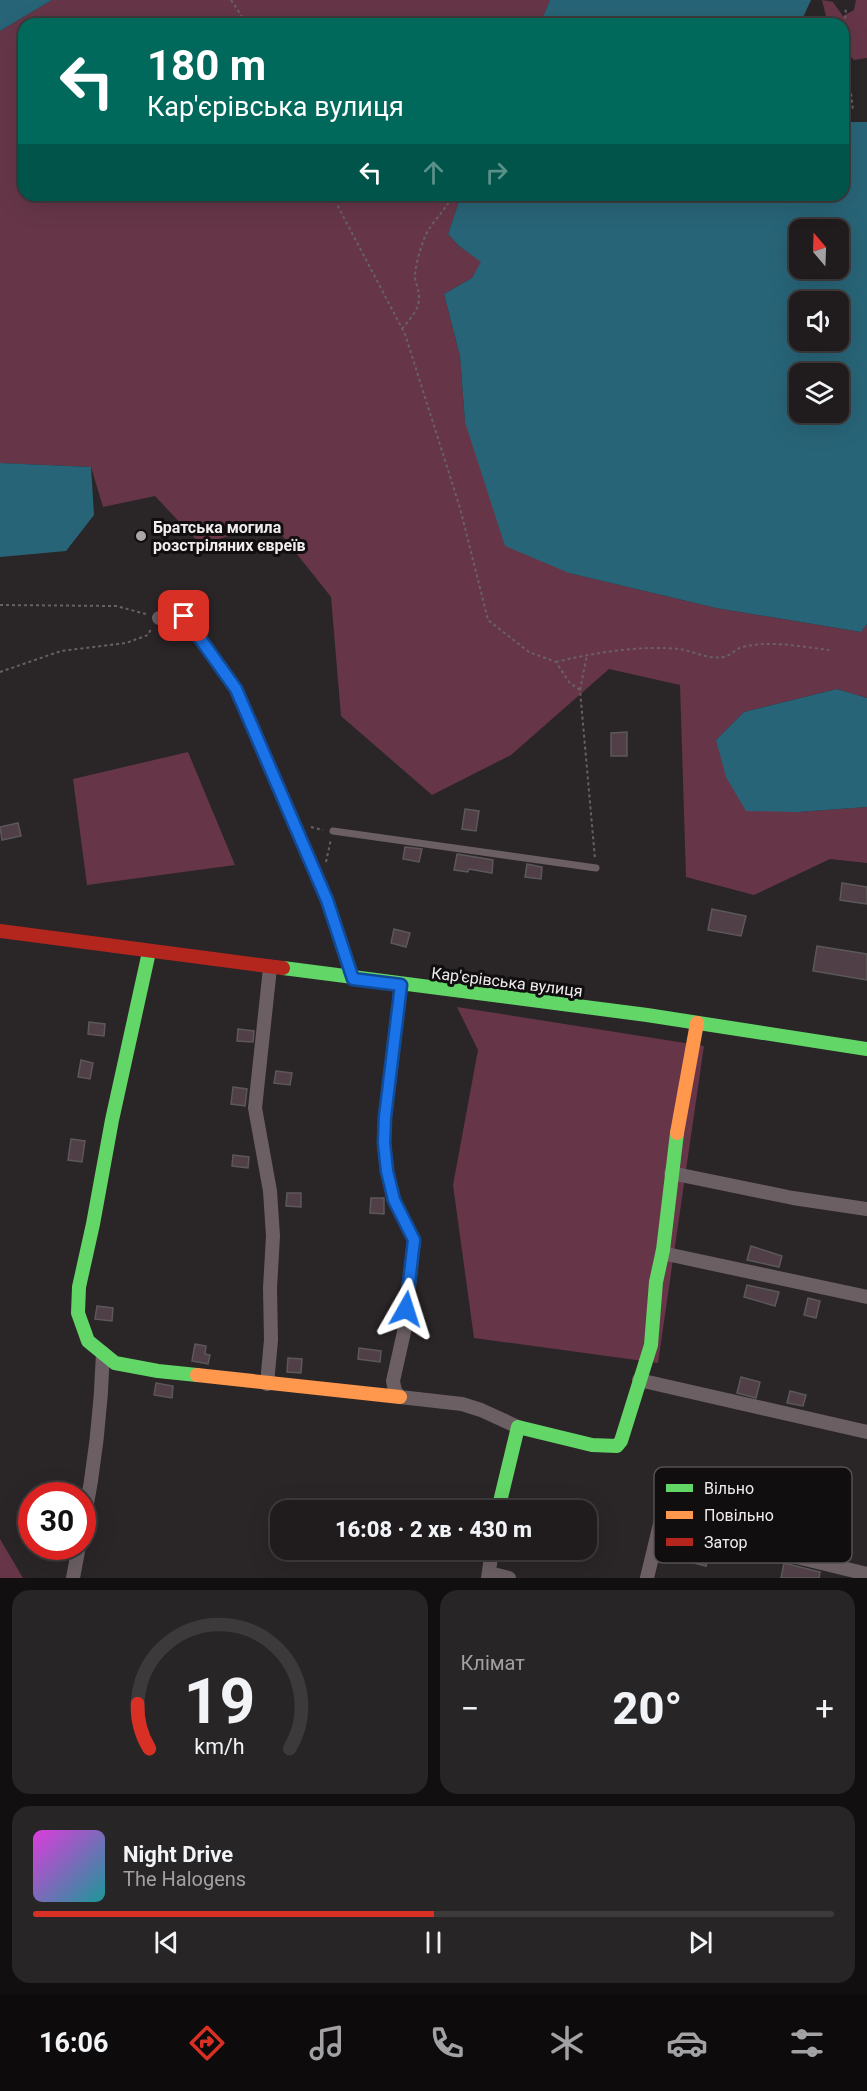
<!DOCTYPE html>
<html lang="uk">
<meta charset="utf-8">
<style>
body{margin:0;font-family:Roboto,sans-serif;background:#282526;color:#f1f3f6;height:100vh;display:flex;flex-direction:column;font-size:22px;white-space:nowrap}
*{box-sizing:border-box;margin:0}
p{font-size:20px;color:#a2a1a4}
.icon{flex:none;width:33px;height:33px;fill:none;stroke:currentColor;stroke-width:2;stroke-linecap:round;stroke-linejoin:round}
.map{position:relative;height:1578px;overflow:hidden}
.panel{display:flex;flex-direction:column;gap:12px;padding:12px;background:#120f10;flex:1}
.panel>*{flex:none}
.top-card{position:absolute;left:18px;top:18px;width:831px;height:183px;border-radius:18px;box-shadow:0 6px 24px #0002,0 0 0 2px #3d3a3b;background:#00695c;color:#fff;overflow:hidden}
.needle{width:39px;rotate:341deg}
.controls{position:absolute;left:789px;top:219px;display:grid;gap:12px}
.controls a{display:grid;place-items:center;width:60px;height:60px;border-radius:12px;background:#201c1d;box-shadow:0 6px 24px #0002,0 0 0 2px #3d3a3b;font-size:30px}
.speed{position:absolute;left:18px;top:1482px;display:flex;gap:12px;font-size:30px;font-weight:700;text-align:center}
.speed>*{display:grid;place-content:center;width:78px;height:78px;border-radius:50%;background:#201c1d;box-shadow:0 6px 24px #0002,0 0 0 2px #3d3a3b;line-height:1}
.speed .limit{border:9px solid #d22;background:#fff;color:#111}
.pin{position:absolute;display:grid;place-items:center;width:51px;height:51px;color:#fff;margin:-26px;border-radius:12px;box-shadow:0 3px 9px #0006}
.me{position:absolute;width:66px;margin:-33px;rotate:6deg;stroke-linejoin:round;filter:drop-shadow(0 0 4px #0008)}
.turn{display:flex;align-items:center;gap:21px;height:126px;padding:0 30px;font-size:27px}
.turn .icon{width:78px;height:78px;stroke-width:2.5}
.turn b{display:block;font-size:42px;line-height:51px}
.lanes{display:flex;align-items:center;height:57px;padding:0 30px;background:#0003;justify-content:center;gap:30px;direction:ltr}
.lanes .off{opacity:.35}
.big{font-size:45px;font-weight:800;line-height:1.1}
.panel .card{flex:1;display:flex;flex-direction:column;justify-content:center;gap:9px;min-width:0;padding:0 21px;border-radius:18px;background:#282526}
.panel .dial{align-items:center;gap:0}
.dial svg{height:156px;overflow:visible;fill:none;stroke:#3d3a3b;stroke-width:7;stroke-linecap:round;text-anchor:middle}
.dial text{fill:#f1f3f6;stroke:none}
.song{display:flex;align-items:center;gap:18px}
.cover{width:72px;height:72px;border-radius:9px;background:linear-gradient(135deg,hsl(300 70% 55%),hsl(180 70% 35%))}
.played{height:6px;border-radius:3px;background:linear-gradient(90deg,#d93025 50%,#3d3a3b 50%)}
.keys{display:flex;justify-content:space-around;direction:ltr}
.heat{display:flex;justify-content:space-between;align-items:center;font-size:33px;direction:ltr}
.panel .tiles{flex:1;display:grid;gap:12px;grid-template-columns:1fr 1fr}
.card:last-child{grid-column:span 2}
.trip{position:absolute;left:270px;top:1500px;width:327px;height:60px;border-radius:18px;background:#201c1d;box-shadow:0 6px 24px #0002,0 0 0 2px #3d3a3b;font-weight:800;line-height:60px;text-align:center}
.tab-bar{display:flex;height:96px;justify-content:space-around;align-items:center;background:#0d0b0c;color:#a2a1a4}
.tab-bar .icon{width:42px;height:42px}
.tab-bar .on{color:#d93025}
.tab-bar b{font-size:27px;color:#f1f3f6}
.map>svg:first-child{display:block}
</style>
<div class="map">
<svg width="867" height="1578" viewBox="0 0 867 1578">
<rect width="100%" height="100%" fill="#2a2527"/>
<path fill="#663648" d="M 52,0 L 550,0 L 540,24 L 24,24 L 24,195 L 461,195 L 448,234 L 459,246 L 482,262 L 472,278 L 444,294 L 460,356 L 465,422 L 569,573 L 716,608 L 861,632 L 867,624 L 867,698 L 837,689 L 744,712 L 716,740 L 798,812 L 867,807 L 867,863 L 830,859 L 754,895 L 686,877 L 680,685 L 609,669 L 511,755 L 432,795 L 341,716 L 331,597 L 273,524 L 200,544 L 155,496 L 103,507 L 91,467 L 0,463 L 0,31 Z
M 822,0 L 833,2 L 843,16 L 854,10 L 856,0 L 867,0 L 867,58 L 854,60 L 843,49 L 843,24 L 828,24 Z
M 188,752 L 235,865 L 87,885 L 73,779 Z
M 457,1007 L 704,1046 L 658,1363 L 474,1338 L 453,1185 L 478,1050 Z
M 0,1539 L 23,1578 L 0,1578 Z"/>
<path fill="#286477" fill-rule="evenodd" d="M 0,0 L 52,0 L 0,31 Z
M 550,0 L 811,0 L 800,24 L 540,24 Z
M 843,122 L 867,122 L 867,624 L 861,632 L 716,608 L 569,573 L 505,546 L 465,422 L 460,356 L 444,294 L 472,278 L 481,262 L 459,246 L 448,234 L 461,195 L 843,195 ZM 800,230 L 838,230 L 838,268 L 800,268 ZM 800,302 L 838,302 L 838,340 L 800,340 ZM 800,374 L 838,374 L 838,412 L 800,412 Z
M 0,463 L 91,467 L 94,515 L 66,551 L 0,557 Z
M 837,689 L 867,698 L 867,807 L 798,812 L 746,811 L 726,777 L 716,740 L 744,712 Z"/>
<path fill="#503f46" stroke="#5c585a" stroke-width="1.5" d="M 627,732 L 627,756 L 611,756 L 611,733 Z
M 465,809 L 479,811 L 476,831 L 462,829 Z
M 18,823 L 21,836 L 2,840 L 0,827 Z
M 405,847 L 422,849 L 419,862 L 403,859 Z
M 457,854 L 493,860 L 492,873 L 469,869 L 468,872 L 454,870 Z
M 527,864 L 542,867 L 541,879 L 525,877 Z
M 842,883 L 867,887 L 867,904 L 840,900 Z
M 712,909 L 746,916 L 741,936 L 708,930 Z
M 394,929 L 410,933 L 406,947 L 391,943 Z
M 817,946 L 867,954 L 867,980 L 813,971 Z
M 89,1022 L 105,1024 L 104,1036 L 88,1034 Z
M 238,1029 L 254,1031 L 253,1042 L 237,1041 Z
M 81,1060 L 93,1063 L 90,1079 L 78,1077 Z
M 276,1071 L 292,1073 L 290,1085 L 274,1083 Z
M 233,1087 L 247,1089 L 245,1106 L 231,1104 Z
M 71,1139 L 85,1141 L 82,1162 L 68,1160 Z
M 233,1155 L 249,1157 L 248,1168 L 232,1166 Z
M 287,1193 L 301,1193 L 301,1207 L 286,1206 Z
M 371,1198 L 384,1198 L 384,1214 L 370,1213 Z
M 751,1246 L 782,1256 L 779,1267 L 747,1260 Z
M 747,1285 L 779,1292 L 775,1306 L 744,1297 Z
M 808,1298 L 820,1301 L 816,1318 L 804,1315 Z
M 97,1306 L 113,1308 L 112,1321 L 95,1319 Z
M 195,1344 L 206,1346 L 205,1354 L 210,1355 L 208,1364 L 192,1361 Z
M 359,1348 L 381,1351 L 380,1362 L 358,1359 Z
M 288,1358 L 302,1359 L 301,1373 L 287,1372 Z
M 741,1377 L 760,1382 L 756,1398 L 737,1393 Z
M 156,1383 L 173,1386 L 172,1398 L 154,1395 Z
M 790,1391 L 806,1395 L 803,1406 L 787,1403 Z
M 679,1544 L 710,1550 L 706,1566 L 675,1558 Z
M 784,1563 L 820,1572 L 819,1578 L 781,1578 Z"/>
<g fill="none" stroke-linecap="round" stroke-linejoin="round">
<path stroke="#696063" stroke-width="2" stroke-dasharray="3 3" stroke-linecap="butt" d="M 231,0 L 247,24
M 843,24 L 845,21 L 846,7
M 843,85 L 851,93 L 853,110
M 332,195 L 405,334 L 460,508 L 488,620 L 529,652 L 556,662 L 569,682 L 580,690 L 595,859
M 402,329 C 407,322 416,313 418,305 C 421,294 417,288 415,278 C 414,272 420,249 423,242 C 428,224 446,212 452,195
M 0,605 L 116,606 L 146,614
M 556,662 C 592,653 641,645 679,649 C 694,651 708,660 724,657 C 731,656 736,648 743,647 C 771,640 802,647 830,650
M 0,672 L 61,651 L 126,643 L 148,635 L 151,629
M 580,690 L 587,655
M 311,827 L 323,830
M 326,862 L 331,839"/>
<path stroke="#6b5f63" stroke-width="7" d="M 333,831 L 596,868"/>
<path stroke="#6b5f63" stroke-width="14" d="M 159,618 L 184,616 L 236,689 L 327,900 L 353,979
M 401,985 L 385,1117 L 384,1143 L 387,1171 L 394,1200 L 414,1240 L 404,1332 L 393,1381 L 395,1391 L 400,1397 L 462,1404 L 481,1410 L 518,1427
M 671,1173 L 793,1198 L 867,1209
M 662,1253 L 867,1297
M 639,1380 L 867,1432
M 267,1384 L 271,1340 L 270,1288 L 273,1236 L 270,1191 L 255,1108 L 270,968
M 82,1531 C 94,1472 101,1414 103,1353
M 489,1573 L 509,1578
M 73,1578 L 79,1546
M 488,1578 L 492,1550
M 647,1578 L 660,1524 L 867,1574"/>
<path stroke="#63d668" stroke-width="14" d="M 149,952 L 112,1120 L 93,1224 L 79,1287 L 78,1313 L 88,1341 L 115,1363 L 158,1371 L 197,1375
M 283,968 L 647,1015 L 867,1049
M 498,1510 L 518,1427 L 592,1445 L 617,1446 L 621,1441 L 651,1345 L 656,1282 L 663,1250 L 677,1133"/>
<path stroke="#ff974d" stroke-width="14" d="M 677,1133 L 697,1023
M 197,1375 L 400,1397"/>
<path stroke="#b3261e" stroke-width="14" d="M 0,931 L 283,968"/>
</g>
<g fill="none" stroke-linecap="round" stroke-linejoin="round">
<g stroke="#114b97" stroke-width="15">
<path id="route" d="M 184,616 L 236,689 L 327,900 L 353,979 L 401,985 L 385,1117 L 384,1143 L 387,1171 L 394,1200 L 414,1240 L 406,1309"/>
</g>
<use href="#route" stroke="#1a73e8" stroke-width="10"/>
</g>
<circle fill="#aba6a7" stroke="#110e0f" stroke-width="2" cx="141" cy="536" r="6"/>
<g text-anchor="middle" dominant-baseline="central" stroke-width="6" stroke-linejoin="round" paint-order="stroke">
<g font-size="16" font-weight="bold" fill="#f0ebec" stroke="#110e0f" text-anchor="start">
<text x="153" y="527">Братська могила<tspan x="153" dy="18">розстріляних євреїв</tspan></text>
</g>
<g font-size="16" fill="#f0ebec" stroke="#110e0f">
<text transform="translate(507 982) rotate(7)">Кар'єрівська вулиця</text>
</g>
</g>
<rect x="654" y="1467" width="198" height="96" rx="9" fill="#110e0f" stroke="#545051" stroke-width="1.5"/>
<rect x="666" y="1484" width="27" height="8" fill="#63d668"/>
<rect x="666" y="1511" width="27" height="8" fill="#ff974d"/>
<rect x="666" y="1538" width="27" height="8" fill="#b3261e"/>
<g font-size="16" fill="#f0ebec">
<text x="704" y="1494">Вільно</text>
<text x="704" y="1521">Повільно</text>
<text x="704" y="1548">Затор</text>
</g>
</svg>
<div class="controls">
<a><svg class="needle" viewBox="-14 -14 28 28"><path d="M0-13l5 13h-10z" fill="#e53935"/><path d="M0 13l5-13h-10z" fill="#a2a1a4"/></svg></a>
<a><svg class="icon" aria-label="sound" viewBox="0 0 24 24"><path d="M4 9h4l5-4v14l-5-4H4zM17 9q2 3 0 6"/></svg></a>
<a><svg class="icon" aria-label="layers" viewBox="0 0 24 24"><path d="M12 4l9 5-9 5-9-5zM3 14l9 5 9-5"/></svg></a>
</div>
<div class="speed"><div class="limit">30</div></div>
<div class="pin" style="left:184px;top:616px;background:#d93025"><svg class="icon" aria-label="arrive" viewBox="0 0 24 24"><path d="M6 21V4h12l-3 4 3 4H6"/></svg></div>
<svg class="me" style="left:406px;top:1309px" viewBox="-20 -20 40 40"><path d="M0-17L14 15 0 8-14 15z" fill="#1a73e8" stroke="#fff" stroke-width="4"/></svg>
<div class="trip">16:08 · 2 хв · 430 m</div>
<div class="top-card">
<div class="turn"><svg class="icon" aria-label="left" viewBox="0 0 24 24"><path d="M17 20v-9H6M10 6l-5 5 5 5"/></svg><div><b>180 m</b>Кар'єрівська вулиця</div></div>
<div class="lanes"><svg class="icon" aria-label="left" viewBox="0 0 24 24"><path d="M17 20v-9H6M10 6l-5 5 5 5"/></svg><svg class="icon off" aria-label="ahead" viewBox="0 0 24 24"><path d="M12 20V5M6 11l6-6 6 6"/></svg><svg class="icon off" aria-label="right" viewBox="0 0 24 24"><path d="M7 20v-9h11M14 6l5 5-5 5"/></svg></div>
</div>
</div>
<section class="panel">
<div class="tiles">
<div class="card dial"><svg viewBox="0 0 100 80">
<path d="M14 69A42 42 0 1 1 86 69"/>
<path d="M14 69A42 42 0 0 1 8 46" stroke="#d93025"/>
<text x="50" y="56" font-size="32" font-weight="700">19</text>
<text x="50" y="72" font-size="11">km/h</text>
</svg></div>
<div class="card"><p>Клімат</p>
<div class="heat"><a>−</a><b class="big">20°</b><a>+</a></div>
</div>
<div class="card">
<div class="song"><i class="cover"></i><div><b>Night Drive</b><p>The Halogens</p></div></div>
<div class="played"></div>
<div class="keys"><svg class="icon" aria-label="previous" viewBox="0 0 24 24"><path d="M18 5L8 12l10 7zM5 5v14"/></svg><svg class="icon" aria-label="pause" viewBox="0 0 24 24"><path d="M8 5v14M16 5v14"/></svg><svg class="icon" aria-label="next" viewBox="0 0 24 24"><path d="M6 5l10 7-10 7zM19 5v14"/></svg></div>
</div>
</div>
</section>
<nav class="tab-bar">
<b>16:06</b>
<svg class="icon on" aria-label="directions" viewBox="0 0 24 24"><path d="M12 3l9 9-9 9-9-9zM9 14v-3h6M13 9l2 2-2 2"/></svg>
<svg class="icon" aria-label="music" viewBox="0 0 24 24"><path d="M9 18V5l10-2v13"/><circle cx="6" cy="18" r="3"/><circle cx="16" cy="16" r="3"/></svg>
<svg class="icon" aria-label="phone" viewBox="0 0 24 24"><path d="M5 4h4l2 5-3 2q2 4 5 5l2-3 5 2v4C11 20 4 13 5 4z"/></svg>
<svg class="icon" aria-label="climate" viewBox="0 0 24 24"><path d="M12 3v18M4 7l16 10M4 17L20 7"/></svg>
<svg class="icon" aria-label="car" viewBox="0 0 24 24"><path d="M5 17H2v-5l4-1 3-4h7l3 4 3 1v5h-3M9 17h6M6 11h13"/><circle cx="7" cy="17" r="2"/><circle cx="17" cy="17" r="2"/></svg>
<svg class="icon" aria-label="filters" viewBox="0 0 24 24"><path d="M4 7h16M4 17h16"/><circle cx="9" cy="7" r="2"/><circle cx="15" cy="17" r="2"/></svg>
</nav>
